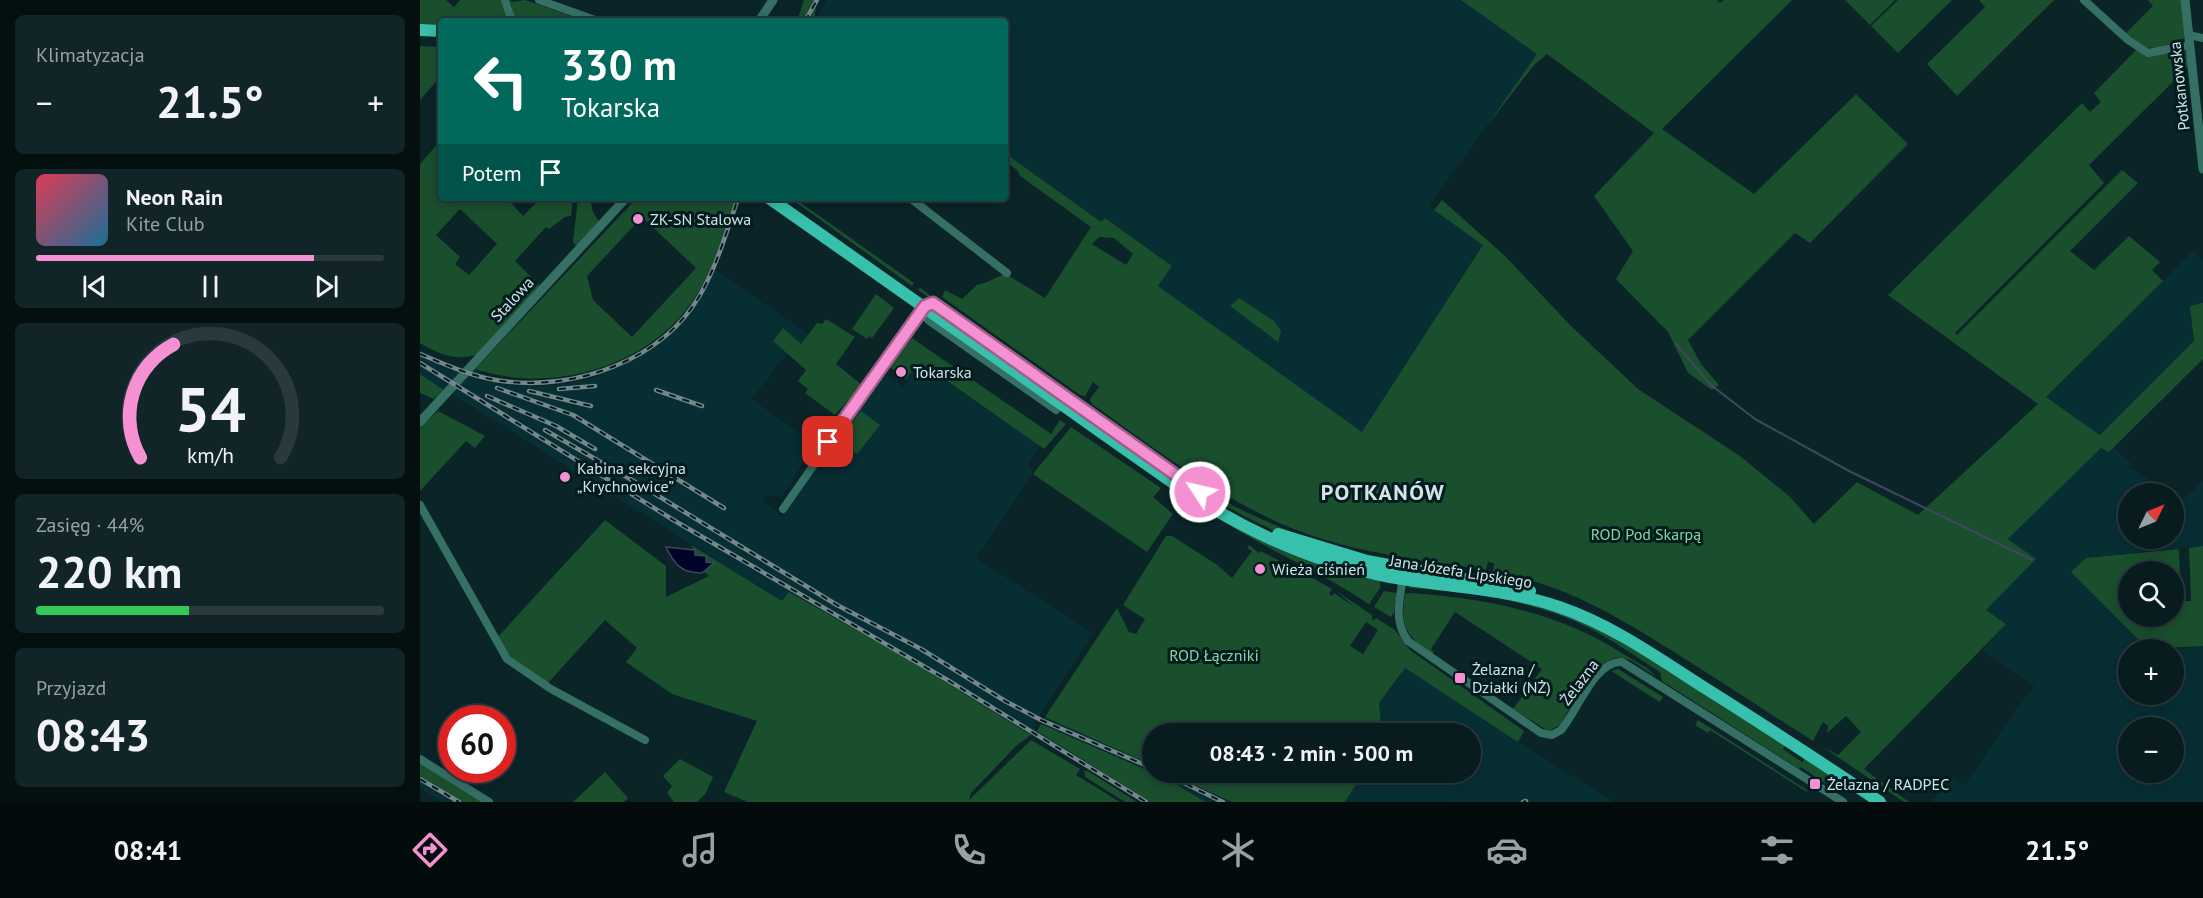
<!DOCTYPE html>
<html lang="pl">
<meta charset="utf-8">
<style>
body{margin:0;font-family:"PT Sans",sans-serif;background:#112427;color:#f1f3f6;height:100vh;display:flex;flex-direction:column;font-size:22px;white-space:nowrap}
*{box-sizing:border-box;margin:0}
p{font-size:20px;color:#98a1a4}
.icon{flex:none;width:33px;height:33px;fill:none;stroke:currentColor;stroke-width:2;stroke-linecap:round;stroke-linejoin:round}
.map{position:relative;flex:1;overflow:hidden}
.side{display:flex;flex-direction:column;gap:15px;padding:15px;background:#040f10;width:420px}
.side>*{flex:none}
.hud{position:absolute;left:18px;top:18px;width:570px;height:183px;border-radius:6px;box-shadow:0 3px 15px #0003,0 0 0 2px #29393c;background:#00695c;color:#fff;overflow:hidden}
.needle{width:39px;rotate:47deg}
.tools{position:absolute;left:1698px;top:483px;display:grid;gap:12px}
.tools a{display:grid;place-items:center;width:66px;height:66px;border-radius:50%;background:#081b1e;box-shadow:0 3px 15px #0003,0 0 0 2px #29393c;font-size:30px}
.speed{position:absolute;left:18px;top:705px;display:flex;gap:12px;font-size:30px;font-weight:700;text-align:center}
.speed>*{display:grid;place-content:center;width:78px;height:78px;border-radius:50%;background:#081b1e;box-shadow:0 3px 15px #0003,0 0 0 2px #29393c;line-height:1}
.speed .limit{border:9px solid #d22;background:#fff;color:#111}
.pin{position:absolute;display:grid;place-items:center;width:51px;height:51px;color:#fff;margin:-26px;border-radius:12px;box-shadow:0 3px 9px #0006}
.me{position:absolute;width:66px;margin:-33px;rotate:305deg;stroke-linejoin:round;filter:drop-shadow(0 0 4px #0008)}
.turn{display:flex;align-items:center;gap:21px;height:126px;padding:0 24px;font-size:27px}
.turn .icon{width:78px;height:78px;stroke-width:2.5}
.turn b{display:block;font-size:42px;line-height:51px}
.then{display:flex;align-items:center;height:57px;padding:0 24px;background:#0003;gap:12px;font-size:22px}
.big{font-size:45px;font-weight:800;line-height:1.1}
.side .tile{flex:1;display:flex;flex-direction:column;justify-content:center;gap:9px;min-width:0;padding:0 21px;border-radius:9px;background:#112427}
.side .dial{align-items:center;gap:0}
.dial svg{height:156px;overflow:visible;fill:none;stroke:#29393c;stroke-width:7;stroke-linecap:round;text-anchor:middle}
.dial text{fill:#f1f3f6;stroke:none}
.song{display:flex;align-items:center;gap:18px}
.cover{width:72px;height:72px;border-radius:9px;background:linear-gradient(135deg,hsl(350 70% 55%),hsl(200 70% 35%))}
.played{height:6px;border-radius:3px;background:linear-gradient(90deg,#f591d2 80%,#29393c 80%)}
.keys{display:flex;justify-content:space-around;direction:ltr}
.heat{display:flex;justify-content:space-between;align-items:center;font-size:33px;direction:ltr}
.charge{height:9px;border-radius:4px;background:linear-gradient(90deg,#34c759 44%,#29393c 0)}
.trip{position:absolute;left:722px;top:723px;width:339px;height:60px;border-radius:30px;background:#081b1e;box-shadow:0 3px 15px #0003,0 0 0 2px #29393c;font-weight:800;line-height:60px;text-align:center}
.tab-bar{display:flex;height:96px;justify-content:space-around;align-items:center;background:#030b0c;color:#98a1a4}
.tab-bar .icon{width:42px;height:42px}
.tab-bar .current{color:#f591d2}
.tab-bar b{font-size:27px;color:#f1f3f6}
main{display:flex;flex:1;min-height:0}
.map>svg:first-child{display:block}
</style>
<main>
<section class="side">
<div class="tile"><p>Klimatyzacja</p>
<div class="heat"><a>−</a><b class="big">21.5°</b><a>+</a></div>
</div>
<div class="tile">
<div class="song"><i class="cover"></i><div><b>Neon Rain</b><p>Kite Club</p></div></div>
<div class="played"></div>
<div class="keys"><svg class="icon" aria-label="previous" viewBox="0 0 24 24"><path d="M18 5L8 12l10 7zM5 5v14"/></svg><svg class="icon" aria-label="pause" viewBox="0 0 24 24"><path d="M8 5v14M16 5v14"/></svg><svg class="icon" aria-label="next" viewBox="0 0 24 24"><path d="M6 5l10 7-10 7zM19 5v14"/></svg></div>
</div>
<div class="tile dial"><svg viewBox="0 0 100 80">
<path d="M14 69A42 42 0 1 1 86 69"/>
<path d="M14 69A42 42 0 0 1 31 11" stroke="#f591d2"/>
<text x="50" y="56" font-size="32" font-weight="700">54</text>
<text x="50" y="72" font-size="11">km/h</text>
</svg></div>
<div class="tile"><p>Zasięg · 44%</p><b class="big">220 km</b><div class="charge"></div></div>
<div class="tile"><p>Przyjazd</p><b class="big">08:43</b></div>
</section>
<div class="map">
<svg width="1783" height="802" viewBox="0 0 1783 802">
<rect width="100%" height="100%" fill="#0a2428"/>
<path fill="#072e33" fill-rule="evenodd" d="M 407,0 L 1041,0 L 1118,54 L 1009,206 L 1064,245 L 942,433 L 738,286 L 752,266 L 686,218 L 682,223 L 585,153 L 585,21 L 394,21 Z
M 1774,250 L 1783,260 L 1783,332 L 1680,435 L 1626,397 Z
M 293,269 L 389,334 L 381,345 L 362,329 L 367,353 L 332,399 L 395,444 L 362,496 L 346,496 L 343,502 L 361,515 L 466,375 L 484,387 L 495,366 L 505,366 L 620,446 L 608,464 L 613,474 L 556,558 L 673,633 L 619,716 L 611,735 L 488,659 L 370,592 L 363,602 L 0,374 L 0,350 L 39,368 L 42,365 L 61,371 L 59,380 L 95,386 L 137,386 L 172,378 L 210,361 L 243,338 L 281,296 Z
M 1693,447 L 1711,463 L 1708,467 L 1764,499 L 1783,481 L 1783,546 L 1666,558 L 1651,572 L 1728,649 L 1708,650 L 1708,694 L 1754,694 L 1754,650 L 1783,646 L 1783,802 L 1512,802 L 1529,776 L 1544,786 L 1614,685 L 1562,650 L 1586,624 L 1565,610 L 1616,559 L 1588,539 L 1681,448 L 1689,452 ZM 1708,494 L 1754,494 L 1754,538 L 1708,538 ZM 1708,728 L 1754,728 L 1754,772 L 1708,772 Z
M 985,668 L 1103,745 L 1194,802 L 925,802 L 943,773 L 1050,772 L 1050,734 L 962,733 L 959,703 Z
M 625,717 L 732,765 L 732,772 L 748,773 L 812,802 L 786,802 L 745,778 L 621,724 Z
M 617,731 L 730,802 L 723,802 L 615,735 Z
M 0,776 L 43,802 L 22,802 L 0,789 Z"/>
<path fill="#1a4f2e" fill-rule="evenodd" d="M 0,0 L 26,0 L 34,7 L 40,0 L 83,0 L 90,21 L 21,21 L 21,26 L 0,25 Z
M 90,0 L 93,2 L 105,0 L 165,21 L 95,21 Z
M 384,0 L 397,0 L 394,21 L 377,21 Z
M 1041,0 L 1297,0 L 1300,3 L 1304,0 L 1372,0 L 1242,129 L 1334,194 L 1436,94 L 1488,144 L 1390,243 L 1375,233 L 1268,340 L 1281,364 L 1299,385 L 1292,390 L 1268,373 L 1248,332 L 1196,279 L 1213,251 L 1174,196 L 1234,133 L 1127,54 L 1114,65 L 1066,127 L 1117,54 Z
M 1425,0 L 1475,0 L 1450,25 Z
M 1478,0 L 1532,0 L 1478,53 L 1451,26 Z
M 1559,0 L 1634,0 L 1537,96 L 1507,64 L 1565,7 Z
M 1728,0 L 1761,0 L 1765,37 C 1758,45 1731,51 1720,46 C 1715,44 1709,38 1705,34 L 1733,6 Z
M 0,46 L 21,47 L 21,76 L 0,100 Z
M 1764,48 L 1769,66 L 1669,165 L 1684,183 L 1535,333 L 1537,335 L 1702,170 L 1718,183 L 1650,251 L 1674,270 L 1709,236 L 1740,262 L 1732,270 L 1743,281 L 1626,397 L 1680,435 L 1774,341 L 1770,306 L 1783,303 L 1783,359 L 1689,452 L 1681,448 L 1588,539 L 1616,559 L 1566,610 L 1586,624 L 1444,769 L 1489,802 L 1484,802 L 1403,747 L 1418,755 L 1441,732 L 1426,716 L 1407,733 L 1408,726 L 1403,722 L 1393,741 C 1352,715 1311,688 1270,662 C 1208,623 1147,583 1073,572 L 1074,563 L 1068,562 L 1066,570 C 1002,560 935,553 874,529 C 800,499 737,450 672,404 L 670,399 L 679,387 L 673,382 L 665,396 L 660,395 L 522,297 L 525,290 L 542,299 L 557,285 C 568,283 575,277 586,274 L 625,298 L 671,227 L 600,176 L 598,171 L 585,161 L 585,153 L 681,222 L 685,218 L 752,266 L 738,286 L 942,432 L 1063,245 L 1014,210 L 1022,200 L 1084,255 L 1150,325 L 1218,389 L 1320,456 L 1369,496 L 1394,524 L 1437,482 L 1498,515 L 1618,404 L 1468,295 L 1662,103 L 1670,112 L 1681,102 L 1674,93 L 1716,50 L 1727,54 ZM 679,237 L 694,238 L 713,254 L 706,265 L 672,244 Z
M 21,140 L 21,198 L 96,198 L 91,203 L 103,216 L 121,198 L 153,198 L 151,216 L 145,217 L 129,229 L 126,227 L 95,261 L 120,286 L 56,355 C 34,361 19,354 0,343 L 0,164 ZM 40,209 L 77,244 L 49,275 L 35,264 L 40,257 L 16,235 Z
M 158,198 L 170,198 L 173,212 L 179,222 L 156,246 L 153,242 Z
M 217,198 L 322,198 C 306,226 297,257 282,286 C 240,364 136,396 55,369 ZM 222,217 L 276,268 L 212,337 L 173,300 L 167,276 Z
M 370,198 L 374,198 L 494,283 L 492,286 Z
M 500,288 L 646,391 L 644,393 L 498,290 Z
M 456,294 L 474,308 L 452,338 L 449,336 L 447,339 L 432,329 Z
M 819,298 L 854,321 L 861,331 L 858,342 L 810,306 Z
M 406,319 L 435,337 L 416,364 L 442,385 L 415,415 L 385,393 L 388,389 L 378,381 L 386,370 L 353,341 L 363,328 L 381,344 L 397,323 L 402,324 Z
M 492,338 L 631,434 L 640,420 L 646,424 L 624,449 L 506,366 L 495,366 L 486,380 L 484,377 L 487,373 L 479,367 L 475,371 L 470,367 Z
M 0,374 L 24,390 L 14,399 L 0,393 Z
M 668,406 L 815,507 L 875,534 L 963,562 C 927,552 888,545 853,530 C 787,501 730,454 672,413 Z
M 18,411 L 65,436 L 55,448 L 46,441 L 0,491 L 0,427 Z
M 441,411 L 460,425 L 437,454 L 417,443 Z
M 660,421 L 780,504 L 921,573 L 960,581 L 960,588 L 949,604 C 904,574 855,553 809,525 C 756,493 706,458 656,422 Z
M 651,427 L 741,488 L 733,497 L 753,514 L 727,552 L 613,474 Z
M 185,520 L 246,566 L 246,597 L 289,576 L 284,572 L 285,562 L 275,555 L 271,545 L 362,601 L 369,592 L 488,659 L 611,735 L 596,746 L 551,793 L 549,800 L 611,740 L 660,769 L 656,775 L 700,802 L 328,802 L 304,792 L 337,721 L 252,694 L 206,662 L 217,648 L 185,620 L 128,683 L 95,661 L 75,640 Z
M 746,536 L 752,536 L 796,564 L 812,578 L 832,551 L 827,548 L 829,545 L 839,553 L 840,551 L 866,564 L 864,567 L 867,569 L 870,565 L 912,589 L 909,594 L 912,596 L 914,593 L 937,609 L 916,591 L 952,615 L 953,621 L 956,618 L 975,630 L 990,650 L 1104,731 L 1098,742 L 985,668 L 959,703 L 962,733 L 732,734 L 732,765 L 625,717 L 697,608 L 709,632 L 716,634 L 725,619 L 703,605 ZM 946,622 L 958,630 L 943,654 L 930,646 Z
M 1783,546 L 1783,646 L 1728,649 L 1651,572 L 1666,558 L 1759,549 L 1761,601 L 1771,601 L 1769,548 ZM 1708,572 L 1754,572 L 1754,616 L 1708,616 Z
M 992,585 L 1116,603 L 1200,638 L 1366,743 L 1363,749 L 1382,762 L 1386,757 L 1416,776 L 1409,786 L 1381,767 L 1379,769 L 1242,681 L 1240,672 C 1215,656 1191,639 1165,626 C 1112,600 1047,591 988,588 Z
M 964,591 L 977,593 L 974,613 L 971,617 L 954,607 Z
M 992,593 C 1067,599 1138,612 1202,653 C 1213,660 1227,667 1236,676 C 1226,672 1216,661 1204,658 C 1178,651 1152,706 1140,725 L 1130,730 L 1125,729 L 1093,709 L 1122,669 L 1035,612 L 1011,649 L 1014,652 L 1012,654 C 986,635 980,628 985,594 Z
M 1198,669 L 1243,697 L 1240,702 L 1191,671 Z
M 1278,720 L 1387,790 L 1387,792 L 1290,730 L 1288,733 L 1275,725 Z
M 621,724 L 745,778 L 786,802 L 730,802 L 617,731 Z
M 260,759 L 293,777 L 286,793 L 277,802 L 254,802 L 247,793 L 252,786 L 243,776 Z
M 0,763 L 64,802 L 43,802 L 0,776 Z
M 664,771 L 668,771 L 717,802 L 705,802 L 665,777 Z
M 185,772 L 208,798 L 204,802 L 153,802 Z
M 748,773 L 943,773 L 925,802 L 812,802 Z"/>
<path fill="#000429" stroke="#404761" stroke-width="1.5" d="M 246,547 L 275,550 L 275,555 L 286,556 L 286,562 L 294,563 L 282,573 C 261,573 254,564 246,547 Z"/>
<g fill="none" stroke-linecap="round" stroke-linejoin="round">
<path stroke="#404761" stroke-width="2" d="M 1256,344 L 1291,385 L 1335,419 L 1429,471 L 1612,560"/>
<path stroke="#367065" stroke-width="8" d="M 85,0 L 92,21
M 119,0 L 178,21
M 1664,0 L 1708,40 L 1728,53 L 1770,45
M 1769,35 L 1783,38
M 490,198 L 587,273
M 508,320 L 636,410
M 0,505 L 87,659 L 131,689 L 225,740
M 363,509 L 505,306 L 513,303
M 983,577 C 980,599 973,621 988,641 L 1121,733 L 1132,735 L 1141,730 C 1157,712 1175,660 1202,662 L 1423,802
M 0,759 L 69,802"/>
<path stroke="#367065" stroke-width="9" d="M 1765,0 L 1783,169
M 339,21 L 353,0
M 0,422 L 206,198"/>
<path stroke="#37c0ab" stroke-width="12" d="M 0,30 L 21,31
M 349,198 L 759,487 C 823,530 893,563 970,577 C 1026,587 1085,588 1139,607 C 1192,625 1238,658 1285,688 C 1344,725 1402,763 1460,802
M 858,534 L 947,561 L 1110,591"/>
<g stroke="#74888b" stroke-width="4.5">
<path id="rail" d="M 385,21 L 397,0
M 0,354 C 26,365 53,377 82,381 C 154,391 242,361 280,295 C 297,265 307,231 318,198
M 0,363 L 255,521 L 529,681 L 726,802
M 77,388 L 153,415 L 304,508
M 139,389 L 175,386
M 236,390 L 282,406
M 109,391 L 171,406
M 67,396 L 136,426 L 175,449
M 125,430 L 217,483 L 417,605 L 501,649 L 585,701 L 621,720 L 732,768
M 741,772 L 803,802
M 0,779 L 39,802
M 1103,802 L 1106,801"/>
</g>
<use href="#rail" stroke="#021b1e" stroke-width="2" stroke-dasharray="7" stroke-linecap="butt"/>
</g>
<g fill="none" stroke-linecap="round" stroke-linejoin="round">
<g stroke="#9f5e88" stroke-width="15">
<path id="route" d="M 408,442 L 505,306 L 513,303 L 780,492"/>
</g>
<use href="#route" stroke="#f591d2" stroke-width="10"/>
</g>
<g fill="#f591d2" stroke="#021b1e" stroke-width="2">
<circle cx="218" cy="219" r="6"/>
<circle cx="481" cy="372" r="6"/>
<circle cx="145" cy="477" r="6"/>
<circle cx="840" cy="569" r="6"/>
<rect x="1034" y="672" width="12" height="12" rx="3"/>
<rect x="1389" y="778" width="12" height="12" rx="3"/>
</g>
<g text-anchor="middle" dominant-baseline="central" stroke-width="6" stroke-linejoin="round" paint-order="stroke">
<g font-size="16" fill="#d4e3e5" stroke="#021b1e">
<text transform="translate(1759 86) rotate(-96)">Potkanowska</text>
<text transform="translate(92 299) rotate(-47)">Stalowa</text>
<text transform="translate(1041 571) rotate(9)">Jana Józefa Lipskiego</text>
<text transform="translate(1159 682) rotate(-53)">Żelazna</text>
</g>
<g font-size="16" fill="#d4e3e5" stroke="#021b1e" text-anchor="start">
<text x="230" y="219">ZK-SN Stalowa</text>
<text x="493" y="372">Tokarska</text>
<text x="157" y="468">Kabina sekcyjna<tspan x="157" dy="18">„Krychnowice”</tspan></text>
<text x="852" y="569">Wieża ciśnień</text>
<text x="1052" y="669">Żelazna /<tspan x="1052" dy="18">Działki (NŻ)</tspan></text>
<text x="1407" y="784">Żelazna / RADPEC</text>
</g>
<g font-size="16" fill="#88d6a0" stroke="#021b1e">
<text x="1226" y="534">ROD Pod Skarpą</text>
<text x="794" y="655">ROD Łączniki</text>
</g>
<g font-size="22" font-weight="bold" letter-spacing="1.5" fill="#d4e3e5" stroke="#021b1e">
<text x="963" y="492">POTKANÓW</text>
</g>
</g>
</svg>
<div class="tools">
<a><svg class="needle" viewBox="-14 -14 28 28"><path d="M0-13l5 13h-10z" fill="#e53935"/><path d="M0 13l5-13h-10z" fill="#98a1a4"/></svg></a>
<a><svg class="icon" aria-label="search" viewBox="0 0 24 24"><circle cx="10" cy="10" r="6"/><path d="M15 15l6 6"/></svg></a>
<a>+</a>
<a>−</a>
</div>
<div class="speed"><div class="limit">60</div></div>
<div class="pin" style="left:408px;top:442px;background:#d93025"><svg class="icon" aria-label="arrive" viewBox="0 0 24 24"><path d="M6 21V4h12l-3 4 3 4H6"/></svg></div>
<svg class="me" style="left:780px;top:492px" viewBox="-20 -20 40 40"><circle r="17" fill="#f591d2" stroke="#fff" stroke-width="3"/><path d="M0-11L8 9 0 5-8 9z" fill="#fff"/></svg>
<div class="trip">08:43 · 2 min · 500 m</div>
<div class="hud">
<div class="turn"><svg class="icon" aria-label="left" viewBox="0 0 24 24"><path d="M17 20v-9H6M10 6l-5 5 5 5"/></svg><div><b>330 m</b>Tokarska</div></div>
<div class="then">Potem<svg class="icon" aria-label="arrive" viewBox="0 0 24 24"><path d="M6 21V4h12l-3 4 3 4H6"/></svg></div>
</div>
</div>
</main>
<nav class="tab-bar">
<b>08:41</b>
<svg class="icon current" aria-label="directions" viewBox="0 0 24 24"><path d="M12 3l9 9-9 9-9-9zM9 14v-3h6M13 9l2 2-2 2"/></svg>
<svg class="icon" aria-label="music" viewBox="0 0 24 24"><path d="M9 18V5l10-2v13"/><circle cx="6" cy="18" r="3"/><circle cx="16" cy="16" r="3"/></svg>
<svg class="icon" aria-label="phone" viewBox="0 0 24 24"><path d="M5 4h4l2 5-3 2q2 4 5 5l2-3 5 2v4C11 20 4 13 5 4z"/></svg>
<svg class="icon" aria-label="climate" viewBox="0 0 24 24"><path d="M12 3v18M4 7l16 10M4 17L20 7"/></svg>
<svg class="icon" aria-label="car" viewBox="0 0 24 24"><path d="M5 17H2v-5l4-1 3-4h7l3 4 3 1v5h-3M9 17h6M6 11h13"/><circle cx="7" cy="17" r="2"/><circle cx="17" cy="17" r="2"/></svg>
<svg class="icon" aria-label="filters" viewBox="0 0 24 24"><path d="M4 7h16M4 17h16"/><circle cx="9" cy="7" r="2"/><circle cx="15" cy="17" r="2"/></svg>
<b>21.5°</b>
</nav>
